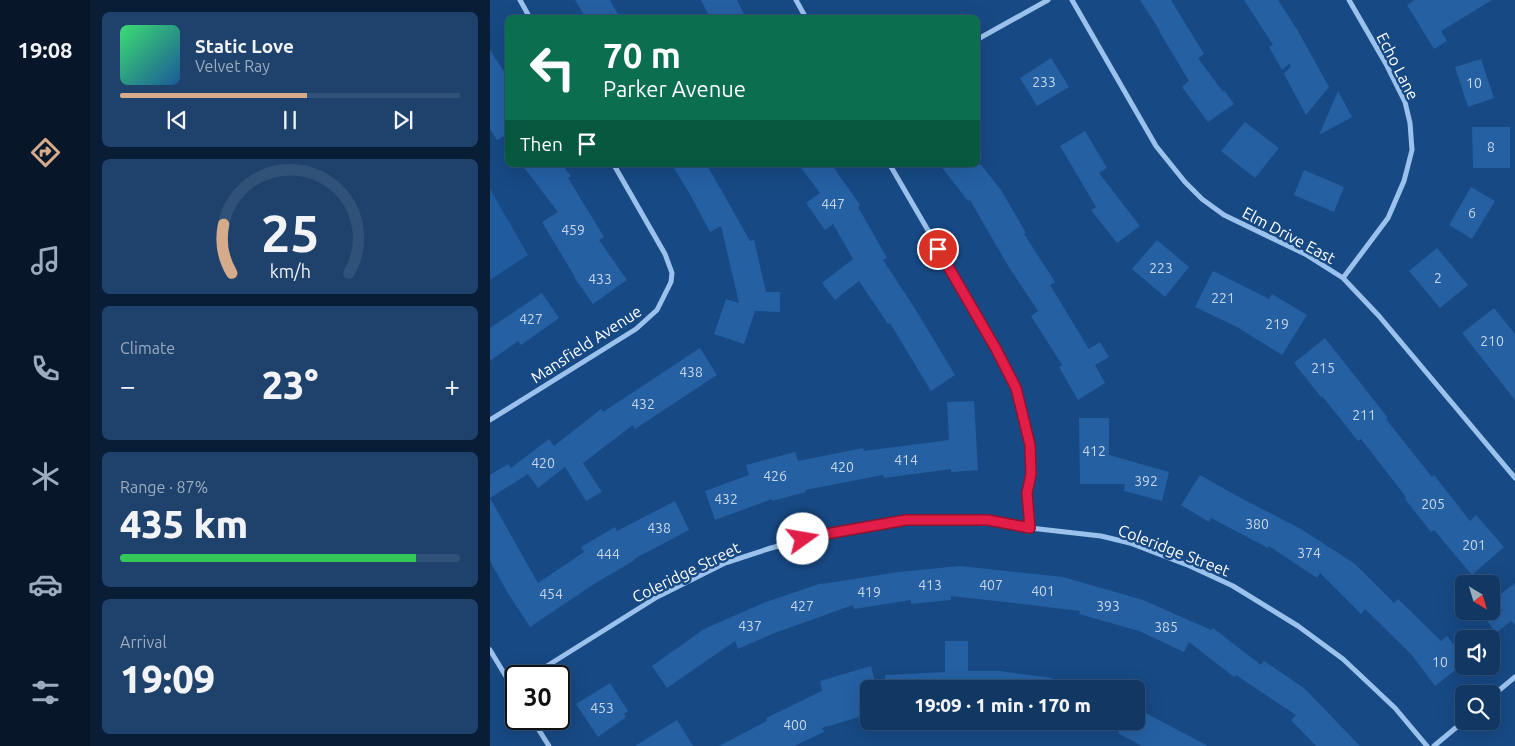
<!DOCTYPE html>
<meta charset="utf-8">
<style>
body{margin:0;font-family:Ubuntu,sans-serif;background:#1e426c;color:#f1f3f6;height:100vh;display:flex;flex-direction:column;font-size:19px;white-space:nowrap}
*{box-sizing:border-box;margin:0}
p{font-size:16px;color:#9cacbe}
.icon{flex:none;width:28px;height:28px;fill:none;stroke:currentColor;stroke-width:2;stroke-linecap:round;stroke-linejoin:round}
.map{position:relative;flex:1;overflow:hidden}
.side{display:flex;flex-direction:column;gap:12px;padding:12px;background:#091e36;width:400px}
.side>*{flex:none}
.guide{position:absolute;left:15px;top:15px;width:475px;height:152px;border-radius:8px;box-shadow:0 5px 20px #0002,0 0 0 1px #305178;background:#0b6e4f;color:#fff;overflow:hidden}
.needle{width:32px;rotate:142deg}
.controls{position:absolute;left:965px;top:575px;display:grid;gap:10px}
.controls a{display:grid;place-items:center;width:45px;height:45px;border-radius:8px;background:#113763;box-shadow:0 5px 20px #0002,0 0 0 1px #305178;font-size:25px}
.speed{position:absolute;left:15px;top:665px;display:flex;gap:10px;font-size:25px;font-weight:700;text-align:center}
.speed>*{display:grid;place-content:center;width:65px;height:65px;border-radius:50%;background:#113763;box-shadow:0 5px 20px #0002,0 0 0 1px #305178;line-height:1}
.speed .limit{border:2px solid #111;border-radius:8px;background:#fff;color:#111}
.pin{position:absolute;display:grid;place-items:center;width:42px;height:42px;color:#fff;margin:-21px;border:2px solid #fff;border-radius:50%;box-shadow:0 1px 5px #0007}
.me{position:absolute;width:55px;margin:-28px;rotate:77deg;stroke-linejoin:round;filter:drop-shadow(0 0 4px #0008)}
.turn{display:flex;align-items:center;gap:18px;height:105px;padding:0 15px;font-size:22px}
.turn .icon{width:65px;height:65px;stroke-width:2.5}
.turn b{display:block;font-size:35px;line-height:42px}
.then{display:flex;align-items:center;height:48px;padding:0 15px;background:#0003;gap:10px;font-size:19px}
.big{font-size:38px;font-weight:800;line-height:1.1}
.side .card{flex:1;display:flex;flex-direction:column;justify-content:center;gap:8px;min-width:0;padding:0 18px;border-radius:8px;background:#1e426c}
.side .dial{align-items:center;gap:0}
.dial svg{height:130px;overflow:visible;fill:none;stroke:#305178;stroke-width:7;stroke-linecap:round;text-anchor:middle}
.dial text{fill:#f1f3f6;stroke:none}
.song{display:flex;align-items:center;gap:15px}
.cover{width:60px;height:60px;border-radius:8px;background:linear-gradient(135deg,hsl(140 70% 55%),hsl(210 70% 35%))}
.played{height:5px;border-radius:2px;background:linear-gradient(90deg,#d6ab8b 55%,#305178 55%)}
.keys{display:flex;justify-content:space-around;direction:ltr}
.heat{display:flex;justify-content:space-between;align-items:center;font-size:28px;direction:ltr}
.charge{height:8px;border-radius:4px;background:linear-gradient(90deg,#34c759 87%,#305178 0)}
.trip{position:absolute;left:370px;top:680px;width:285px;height:50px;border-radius:8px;background:#113763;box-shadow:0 5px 20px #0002,0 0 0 1px #305178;font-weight:800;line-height:50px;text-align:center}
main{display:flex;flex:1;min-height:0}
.tab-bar{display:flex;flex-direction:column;width:90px;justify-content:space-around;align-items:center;background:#071628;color:#9cacbe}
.tab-bar .icon{width:35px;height:35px}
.tab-bar .active{color:#d6ab8b}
.tab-bar b{font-size:22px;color:#f1f3f6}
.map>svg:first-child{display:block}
</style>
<main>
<nav class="tab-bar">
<b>19:08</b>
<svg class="icon active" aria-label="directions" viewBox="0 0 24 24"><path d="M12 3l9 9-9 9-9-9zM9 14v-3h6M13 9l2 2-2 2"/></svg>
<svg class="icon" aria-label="music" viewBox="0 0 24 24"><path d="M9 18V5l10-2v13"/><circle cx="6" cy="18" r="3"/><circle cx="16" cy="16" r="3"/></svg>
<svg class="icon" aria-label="phone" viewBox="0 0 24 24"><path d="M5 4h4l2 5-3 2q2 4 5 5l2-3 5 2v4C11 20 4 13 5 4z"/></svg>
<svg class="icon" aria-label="climate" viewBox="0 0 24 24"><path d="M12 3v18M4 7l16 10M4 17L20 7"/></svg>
<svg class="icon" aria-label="car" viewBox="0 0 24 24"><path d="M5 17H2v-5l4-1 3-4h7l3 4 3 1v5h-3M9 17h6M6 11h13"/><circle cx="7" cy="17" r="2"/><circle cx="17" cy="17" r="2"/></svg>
<svg class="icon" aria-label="filters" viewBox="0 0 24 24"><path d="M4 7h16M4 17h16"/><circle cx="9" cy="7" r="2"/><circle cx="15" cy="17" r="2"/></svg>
</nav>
<section class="side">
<div class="card">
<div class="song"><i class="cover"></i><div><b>Static Love</b><p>Velvet Ray</p></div></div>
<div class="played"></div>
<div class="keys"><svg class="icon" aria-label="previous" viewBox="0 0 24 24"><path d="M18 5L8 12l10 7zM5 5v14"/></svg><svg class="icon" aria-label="pause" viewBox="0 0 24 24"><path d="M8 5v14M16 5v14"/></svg><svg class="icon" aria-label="next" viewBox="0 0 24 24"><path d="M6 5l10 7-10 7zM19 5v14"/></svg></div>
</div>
<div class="card dial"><svg viewBox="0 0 100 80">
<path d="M14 69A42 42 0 1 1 86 69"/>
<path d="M14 69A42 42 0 0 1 9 39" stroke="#d6ab8b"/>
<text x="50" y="56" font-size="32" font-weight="700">25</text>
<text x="50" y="72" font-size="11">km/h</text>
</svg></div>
<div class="card"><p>Climate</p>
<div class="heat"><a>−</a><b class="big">23°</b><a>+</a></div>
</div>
<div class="card"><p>Range · 87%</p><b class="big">435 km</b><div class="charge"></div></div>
<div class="card"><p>Arrival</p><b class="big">19:09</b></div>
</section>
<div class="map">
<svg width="1025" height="746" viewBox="0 0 1025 746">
<rect width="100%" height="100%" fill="#174984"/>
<path fill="#205b9e" d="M 0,189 L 38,255 L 0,280 Z"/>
<path fill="#2560a3" d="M 85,0 L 120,0 L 130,18 L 96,18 Z
M 211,0 L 247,0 L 256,18 L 220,18 Z
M 650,0 L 681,0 L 714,54 L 708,58 L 733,92 L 734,90 L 744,104 L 718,122 L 692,87 L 699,81 L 669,31 L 670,31 Z
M 754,0 L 788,0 L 808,31 L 839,87 L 816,115 L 794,74 L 801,66 L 799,64 L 792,70 L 779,47 L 783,45 Z
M 925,0 L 1002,0 L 951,31 L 957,41 L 944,49 L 917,5 Z
M 0,50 L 18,78 L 18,134 L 7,140 L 0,129 Z
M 561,58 L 579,87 L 547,106 L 530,78 Z
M 991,59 L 1004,98 L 978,107 L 965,67 Z
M 848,91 L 862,117 L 829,135 Z
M 755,122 L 789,148 L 765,178 L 731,151 Z
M 982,127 L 1020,127 L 1020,168 L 983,168 Z
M 595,131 L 617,168 L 609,173 L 650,226 L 627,243 L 601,210 L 606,207 L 570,146 Z
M 32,165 L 72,165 L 81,176 L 78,178 L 114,237 L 109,240 L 137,280 L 103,304 L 84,277 L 85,277 L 52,222 L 68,212 Z
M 182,165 L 217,165 L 260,241 L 264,240 L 276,292 L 290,292 L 290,312 L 265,311 L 254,344 L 224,334 L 236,299 L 249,303 L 231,226 L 220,232 L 201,196 Z
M 309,165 L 342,165 L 370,205 L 368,207 L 397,258 L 393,260 L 424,307 L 465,375 L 441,391 L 400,323 L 398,324 L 369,281 L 345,300 L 332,283 L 363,259 L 343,224 L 335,230 L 316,203 L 330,193 Z
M 450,165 L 491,165 L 511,190 L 536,233 L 534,234 L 565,282 L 560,285 L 599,349 L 610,342 L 619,357 L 605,365 L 615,383 L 588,400 L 569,367 L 572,365 L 541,316 L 548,311 L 517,264 L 480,200 L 478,201 Z
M 814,170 L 854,187 L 844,212 L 804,195 Z
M 981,187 L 1005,201 L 982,239 L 959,225 Z
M 667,240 L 699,267 L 675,297 L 642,269 Z
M 947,248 L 978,285 L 950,308 L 919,271 Z
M 723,271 L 779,299 L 782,294 L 817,315 L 792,355 L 747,327 L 705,307 Z
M 52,293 L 69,318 L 31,345 L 28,341 L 0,361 L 0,328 Z
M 1004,308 L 1025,334 L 1025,400 L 972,333 Z
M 835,338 L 898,418 L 896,419 L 942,477 L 944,475 L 980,521 L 986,515 L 1014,547 L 982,575 L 944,530 L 941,532 L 915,499 L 916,497 L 871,439 L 868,441 L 832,396 L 831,397 L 804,363 Z
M 210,348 L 227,375 L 145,429 L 143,425 L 93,463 L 112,492 L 96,501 L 75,467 L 48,488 L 38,474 L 0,498 L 48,583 L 94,552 L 91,547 L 125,527 L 127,531 L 185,501 L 199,530 L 144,559 L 145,560 L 104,584 L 40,627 L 19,595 L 0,561 L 0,475 L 18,464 L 21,468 L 59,439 L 64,446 L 111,409 L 113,412 Z
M 484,401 L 488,470 L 461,472 L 461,469 L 394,478 L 393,475 L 315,490 L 316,492 L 282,501 L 282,499 L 225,520 L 215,491 L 259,475 L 256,465 L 305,452 L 308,461 L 373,448 L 374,451 L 459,440 L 457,402 Z
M 589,418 L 619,418 L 619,455 L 679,472 L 672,501 L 634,491 L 635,484 L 590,484 Z
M 710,475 L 747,496 L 811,529 L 865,564 L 904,603 L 908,599 L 951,641 L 957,636 L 974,657 L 974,663 L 945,686 L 921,654 L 875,609 L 871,614 L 830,573 L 827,578 L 779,546 L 778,548 L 721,518 L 719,522 L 691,505 Z
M 470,566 L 573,577 L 653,600 L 721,630 L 723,628 L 771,665 L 774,661 L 814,688 L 870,746 L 826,746 L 801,720 L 806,715 L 746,675 L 744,677 L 699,642 L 694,652 L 649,631 L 589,614 L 590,611 L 532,604 L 461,596 L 461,600 L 421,604 L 421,600 L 364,609 L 363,605 L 282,634 L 248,649 L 245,641 L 177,688 L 162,666 L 214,629 L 276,602 L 332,583 L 332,584 L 408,572 Z
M 1025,583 L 1025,625 L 1021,621 L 1006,633 L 990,611 L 1013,611 L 1003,600 Z
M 455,641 L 478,641 L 478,671 L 510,671 L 562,678 L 562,689 L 396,689 L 395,675 L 455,672 Z
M 381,666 L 387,689 L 379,689 L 379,714 L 332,728 L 334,732 L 304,746 L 229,746 L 277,721 L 276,718 L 332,691 L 330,681 Z
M 120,683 L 138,711 L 134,714 L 136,717 L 108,737 L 86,704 Z
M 646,708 L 718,746 L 652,746 L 628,733 L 634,721 L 646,721 Z
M 187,720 L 203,746 L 145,746 Z"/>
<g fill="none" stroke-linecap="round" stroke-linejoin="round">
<path stroke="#9bc2ed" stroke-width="5" d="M 30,0 L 40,18
M 306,0 L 316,18
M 582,0 L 666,146 L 695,182 L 712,199 L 734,215 L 815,254 L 853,278 L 889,316 L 1025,478
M 488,39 L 558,0
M 400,165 L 507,349 L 526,388 L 540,445 L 541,474 L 537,493 L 540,528
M 853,278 L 898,218 L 914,181 L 922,150 L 920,123 L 915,102 L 896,64 L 859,0
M 0,420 L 146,329 L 167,310 L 181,282 L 182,273 L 175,254 L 124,165
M 0,650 L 26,693
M 41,676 L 167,597 L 235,563 L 281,548 L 330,535 L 416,520 L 498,520 L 540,528 L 611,536 L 640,543 L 700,566 L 743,586 L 808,626 L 853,659 L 905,708 L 937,746
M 1001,697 L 1025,677
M 42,719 L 59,746
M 944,746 L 974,721"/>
</g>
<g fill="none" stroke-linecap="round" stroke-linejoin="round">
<g stroke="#92132f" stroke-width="12">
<path id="route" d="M 313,539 L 330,535 L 416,520 L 498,520 L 540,528 L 537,493 L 541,474 L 540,445 L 526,388 L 506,349 L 448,249"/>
</g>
<use href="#route" stroke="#e11d48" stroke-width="9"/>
</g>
<g text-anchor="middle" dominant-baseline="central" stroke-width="5" stroke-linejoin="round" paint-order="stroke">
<g font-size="14" fill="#c8d7e8">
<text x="554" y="82">233</text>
<text x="984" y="83">10</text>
<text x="1001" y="147">8</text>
<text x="343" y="204">447</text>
<text x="982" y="213">6</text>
<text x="83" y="230">459</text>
<text x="671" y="268">223</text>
<text x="948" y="278">2</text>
<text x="110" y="279">433</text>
<text x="733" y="298">221</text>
<text x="41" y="319">427</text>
<text x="787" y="324">219</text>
<text x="1002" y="341">210</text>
<text x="833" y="368">215</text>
<text x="201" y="372">438</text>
<text x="153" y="404">432</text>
<text x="874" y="415">211</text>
<text x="604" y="451">412</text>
<text x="416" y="460">414</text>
<text x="53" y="463">420</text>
<text x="352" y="467">420</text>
<text x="285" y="476">426</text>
<text x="656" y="481">392</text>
<text x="236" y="499">432</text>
<text x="943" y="504">205</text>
<text x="767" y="524">380</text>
<text x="169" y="528">438</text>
<text x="984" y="545">201</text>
<text x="819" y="553">374</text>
<text x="118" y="554">444</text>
<text x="440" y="585">413</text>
<text x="501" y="585">407</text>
<text x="553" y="591">401</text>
<text x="379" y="592">419</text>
<text x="61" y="594">454</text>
<text x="312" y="606">427</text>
<text x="618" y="606">393</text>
<text x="260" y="626">437</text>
<text x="676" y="627">385</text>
<text x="950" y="662">10</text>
<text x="112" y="708">453</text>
<text x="305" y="725">400</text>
</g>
<g font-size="16" fill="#fff" stroke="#174984">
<text transform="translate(908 66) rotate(63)">Echo Lane</text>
<text transform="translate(799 235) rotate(28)">Elm Drive East</text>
<text transform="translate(96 344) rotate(-33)">Mansfield Avenue</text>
<text transform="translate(684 550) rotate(21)">Coleridge Street</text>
<text transform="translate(196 572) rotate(-26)">Coleridge Street</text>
</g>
</g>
</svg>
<div class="controls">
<a><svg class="needle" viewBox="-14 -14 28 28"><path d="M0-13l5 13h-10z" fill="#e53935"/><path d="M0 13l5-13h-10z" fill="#9cacbe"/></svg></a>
<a><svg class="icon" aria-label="sound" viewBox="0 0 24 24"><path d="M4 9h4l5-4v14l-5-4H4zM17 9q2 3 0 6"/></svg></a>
<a><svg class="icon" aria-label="search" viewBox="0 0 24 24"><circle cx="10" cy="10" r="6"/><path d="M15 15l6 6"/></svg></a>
</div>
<div class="speed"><div class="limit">30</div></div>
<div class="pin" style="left:448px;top:249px;background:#d93025"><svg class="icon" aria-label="arrive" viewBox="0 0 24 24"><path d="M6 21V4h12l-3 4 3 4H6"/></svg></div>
<svg class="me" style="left:313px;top:539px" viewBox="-20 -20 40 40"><circle r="19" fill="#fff"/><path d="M0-13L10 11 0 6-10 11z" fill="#e11d48"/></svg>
<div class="trip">19:09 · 1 min · 170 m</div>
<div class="guide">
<div class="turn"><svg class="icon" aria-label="left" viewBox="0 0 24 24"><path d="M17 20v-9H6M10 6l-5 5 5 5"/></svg><div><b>70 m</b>Parker Avenue</div></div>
<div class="then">Then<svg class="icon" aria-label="arrive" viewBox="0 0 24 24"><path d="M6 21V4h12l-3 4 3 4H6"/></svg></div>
</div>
</div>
</main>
